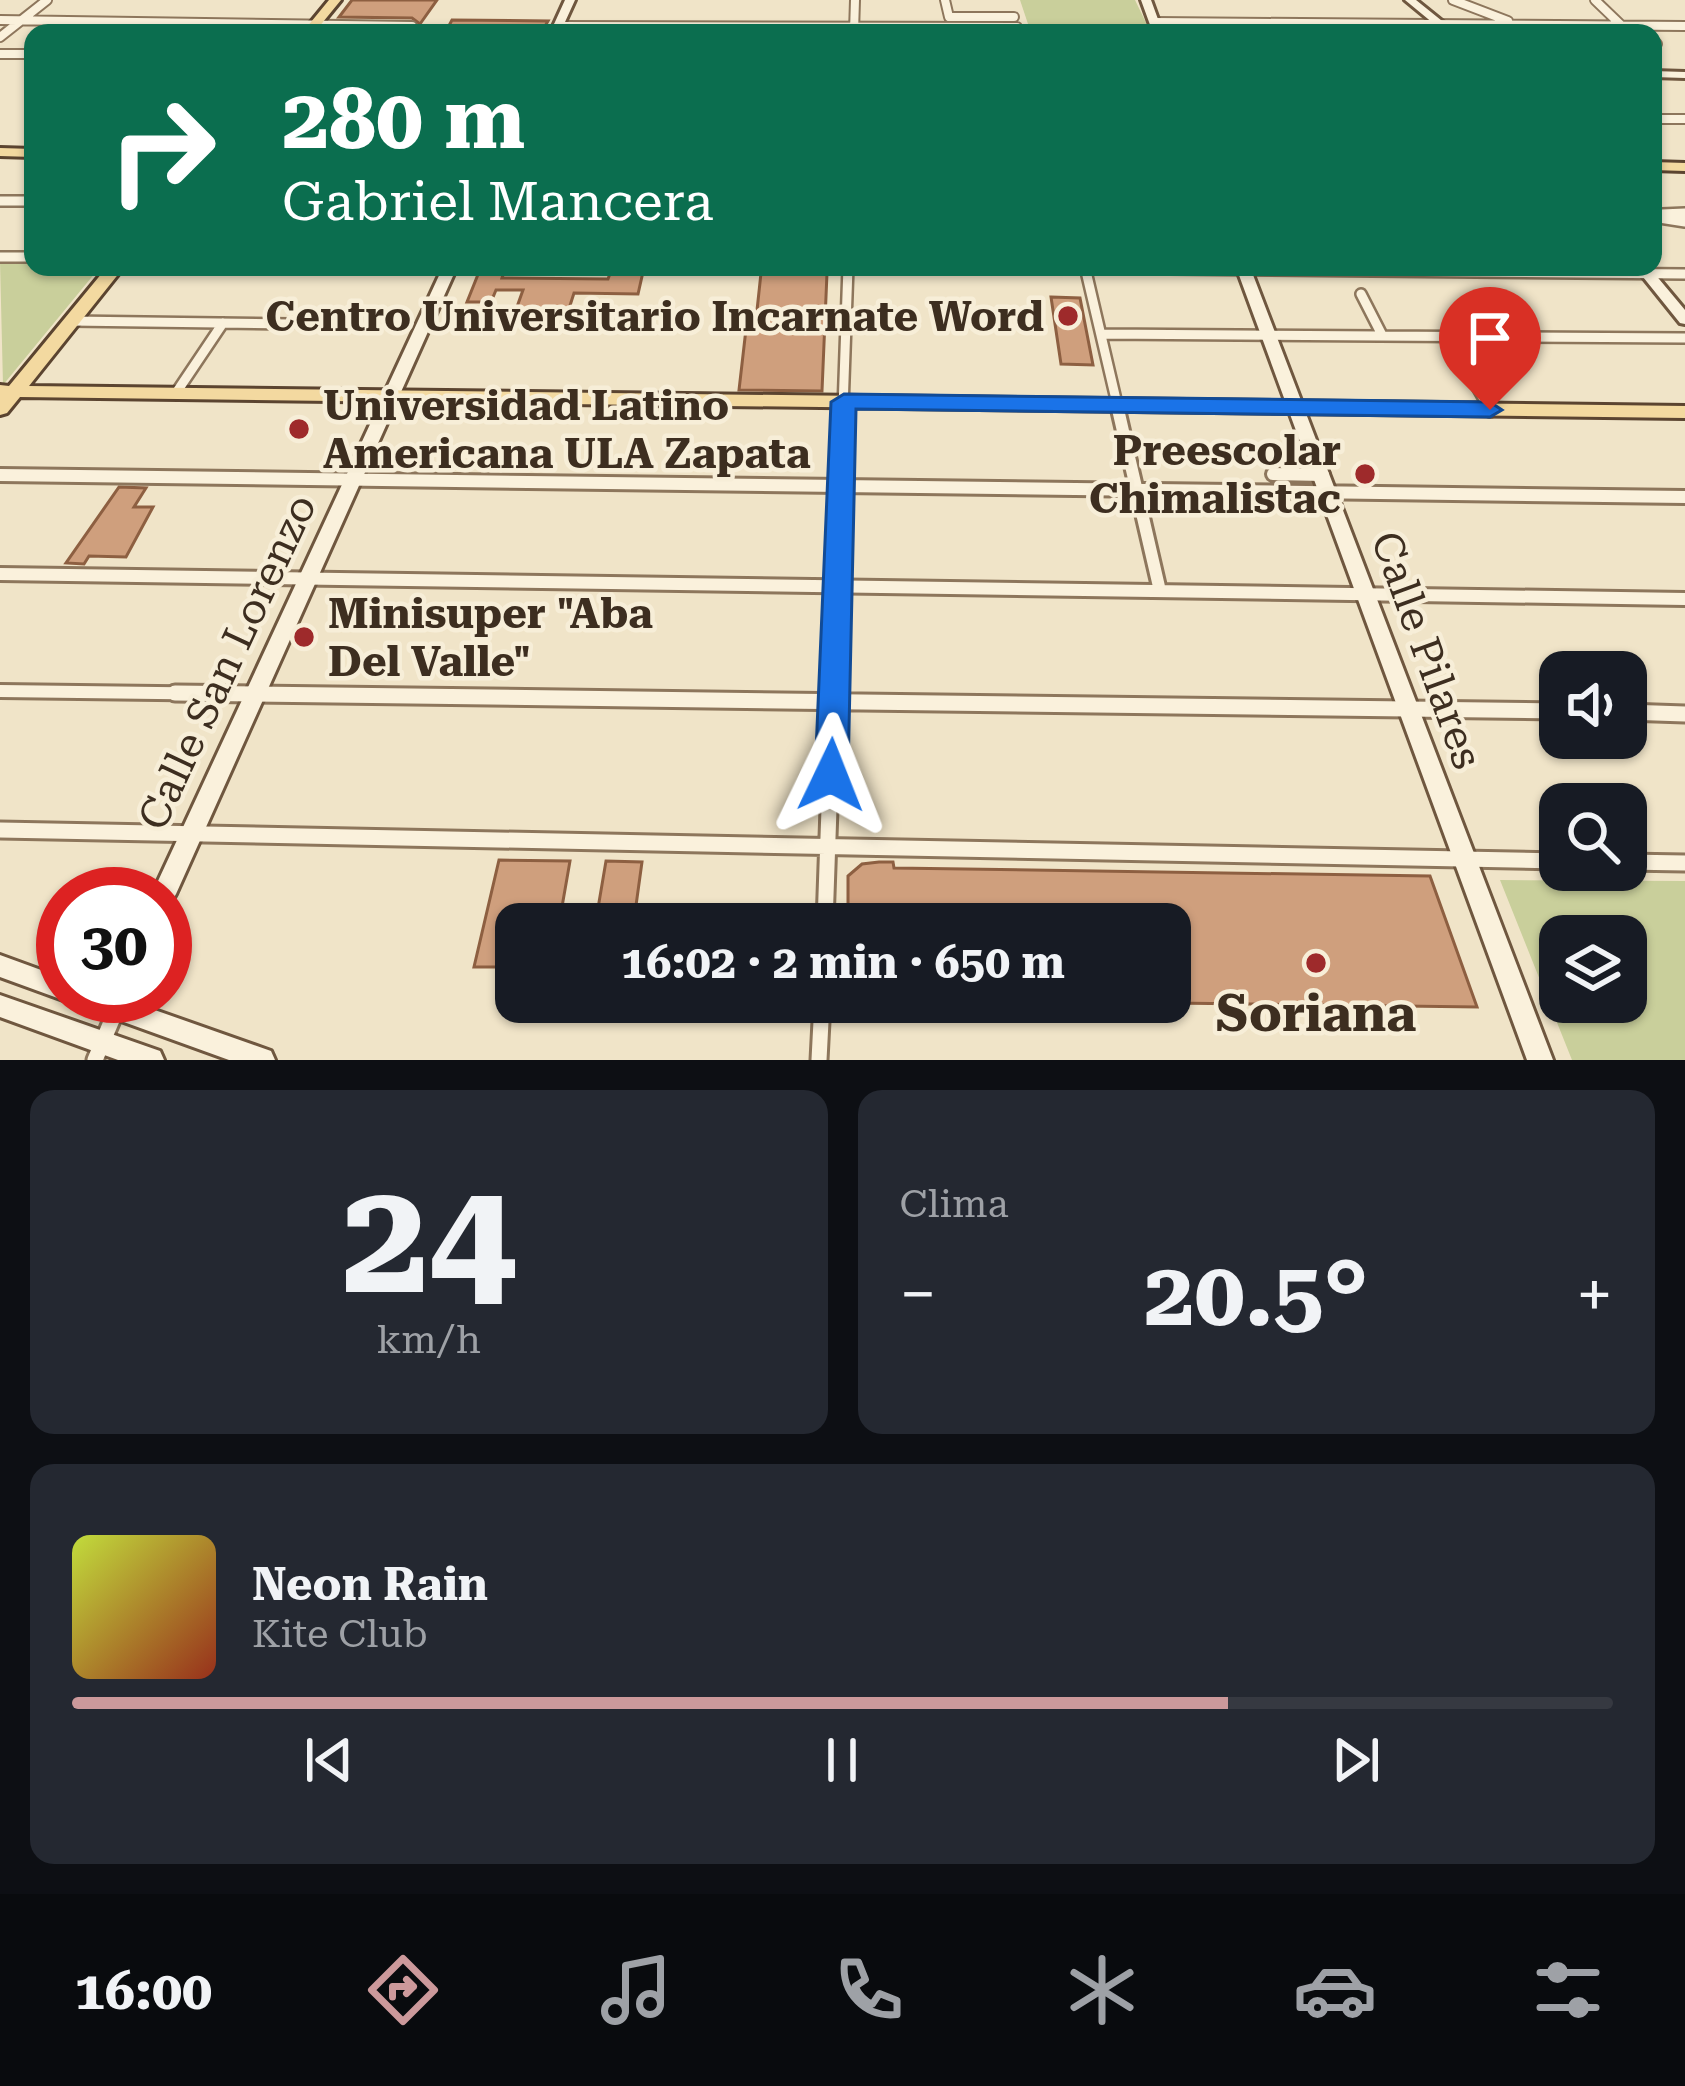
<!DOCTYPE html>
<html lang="es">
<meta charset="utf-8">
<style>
body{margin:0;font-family:"Roboto Serif",serif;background:#242831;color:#f1f3f6;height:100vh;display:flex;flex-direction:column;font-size:45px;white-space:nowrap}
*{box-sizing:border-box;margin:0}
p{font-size:39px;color:#9ea1a6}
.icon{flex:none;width:66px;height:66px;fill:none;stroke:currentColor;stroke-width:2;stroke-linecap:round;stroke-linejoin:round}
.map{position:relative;height:1060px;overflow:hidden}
.details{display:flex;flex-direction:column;gap:30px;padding:30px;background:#0d0f14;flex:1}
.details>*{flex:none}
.banner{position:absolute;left:24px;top:24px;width:1638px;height:252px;border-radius:24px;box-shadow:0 3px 9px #0004;background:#0b6e4f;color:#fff;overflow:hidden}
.fabs{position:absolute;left:1539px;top:651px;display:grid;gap:24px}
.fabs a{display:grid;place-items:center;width:108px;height:108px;border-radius:24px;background:#171b24;box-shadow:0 3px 9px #0004;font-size:60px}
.speed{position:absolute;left:36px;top:867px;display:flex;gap:24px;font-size:60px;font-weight:700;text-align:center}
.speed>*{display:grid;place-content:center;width:156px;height:156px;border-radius:50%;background:#171b24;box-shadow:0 3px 9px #0004;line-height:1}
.speed .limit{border:18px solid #d22;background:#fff;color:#111}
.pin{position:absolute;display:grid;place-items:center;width:102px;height:102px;color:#fff;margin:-123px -51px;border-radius:50% 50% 50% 0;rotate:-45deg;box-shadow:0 0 12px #0007}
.pin .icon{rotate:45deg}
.me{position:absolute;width:132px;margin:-66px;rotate:2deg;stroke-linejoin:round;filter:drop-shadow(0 0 9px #0008)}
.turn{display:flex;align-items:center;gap:42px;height:252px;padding:0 60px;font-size:54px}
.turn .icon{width:156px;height:156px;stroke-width:2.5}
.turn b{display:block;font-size:84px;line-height:102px}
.big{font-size:90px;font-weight:700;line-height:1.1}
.details .card{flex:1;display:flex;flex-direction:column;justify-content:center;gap:18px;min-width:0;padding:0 42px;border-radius:24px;background:#242831}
.details .dial{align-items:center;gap:0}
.dial b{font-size:156px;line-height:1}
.song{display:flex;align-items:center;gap:36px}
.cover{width:144px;height:144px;border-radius:18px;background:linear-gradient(135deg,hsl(70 70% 55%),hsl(10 70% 35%))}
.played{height:12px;border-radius:6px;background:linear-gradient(90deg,#cc999b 75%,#363941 75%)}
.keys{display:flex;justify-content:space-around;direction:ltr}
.heat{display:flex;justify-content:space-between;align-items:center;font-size:66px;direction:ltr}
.details .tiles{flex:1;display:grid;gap:30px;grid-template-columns:1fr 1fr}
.card:last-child{grid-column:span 2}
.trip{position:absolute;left:495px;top:903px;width:696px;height:120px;border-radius:24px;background:#171b24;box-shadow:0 3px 9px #0004;font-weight:700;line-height:120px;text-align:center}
.dock{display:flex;height:192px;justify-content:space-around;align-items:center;background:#090b0e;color:#9ea1a6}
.dock .icon{width:84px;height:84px}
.dock .active{color:#cc999b}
.dock b{font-size:54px;color:#f1f3f6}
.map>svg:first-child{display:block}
</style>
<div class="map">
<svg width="1685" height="1060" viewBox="0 0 1685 1060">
<rect width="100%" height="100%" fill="#f0e4c8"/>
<path fill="#c9cf9b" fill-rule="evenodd" d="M 1020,0 L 1135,0 L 1151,33 L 1031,33 Z
M 0,261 L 33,261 L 33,267 L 100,267 L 3,385 Z
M 1500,880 L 1685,881 L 1685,1060 L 1572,1060 ZM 1560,936 L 1626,936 L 1626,1002 L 1560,1002 Z"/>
<path fill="#cf9f7d" stroke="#8d5f41" stroke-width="3" d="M 352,0 L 437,0 L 420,24 L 412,18 L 339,17 Z
M 452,20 L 548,21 L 541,33 L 445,33 Z
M 611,271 L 643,272 L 638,294 L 574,293 L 566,318 L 513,318 L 523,290 L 496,290 L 491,302 L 467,302 L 479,272 L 504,272 L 502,278 L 608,279 Z
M 761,273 L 827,273 L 822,391 L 739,390 L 746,329 L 755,329 Z
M 1051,297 L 1080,298 L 1093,365 L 1061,364 Z
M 119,487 L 146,488 L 134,507 L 153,507 L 126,557 L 89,556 L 84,564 L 66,563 Z
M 499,860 L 570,861 L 559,924 L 516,924 L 516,967 L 474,967 Z
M 606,861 L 642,862 L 634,920 L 596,920 Z
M 879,862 L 893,862 L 894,868 L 1430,876 L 1477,1007 L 1170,1003 L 1170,924 L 848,924 L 848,876 L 862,864 Z"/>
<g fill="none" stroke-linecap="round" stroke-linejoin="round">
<g stroke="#8d765c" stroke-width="12">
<path id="street-far3" d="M 945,0 L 949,17 L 1014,17
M 1453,0 L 1508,21
M 1595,0 L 1621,25
M 0,20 L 412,26
M 1154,22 L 1685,26
M 558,26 L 1017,27
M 854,32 L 855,0
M 0,37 L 47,0
M 1653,40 L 1657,44
M 0,54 L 33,54
M 1653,119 L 1685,119"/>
</g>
<g stroke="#8d765c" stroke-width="14">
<path id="street-far2" d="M 0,201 L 33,201
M 1662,214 L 1685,213
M 1653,217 L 1685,222
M 0,257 L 33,257
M 958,267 L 1685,274
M 1085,267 L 1118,408
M 1361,294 L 1382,335
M 71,321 L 290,324
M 1102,334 L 1685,338
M 1448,336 L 1489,408
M 176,393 L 223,323
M 843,408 L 848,267"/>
</g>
<g stroke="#8d765c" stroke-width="18">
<path id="street-far1" d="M 1117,405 L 1160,591
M 1487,405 L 1490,410
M 1273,474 L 1323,475
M 0,475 L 1685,497
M 0,574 L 1685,599
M 0,691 L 409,696
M 833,696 L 843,405"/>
</g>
<g stroke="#8d765c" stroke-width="21">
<path id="street" d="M 175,693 L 1560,711
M 1626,712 L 1685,714
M 0,830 L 1560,861
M 1626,862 L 1685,863
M 825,924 L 833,693
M 95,1060 L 117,1008
M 819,1060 L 822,1002"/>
</g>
<g stroke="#6f573f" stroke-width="6">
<path id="secondary" d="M 565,0 L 575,0 L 560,33 L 550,33 Z
M 1141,0 L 1151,0 L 1163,33 L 1153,33 Z
M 1405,0 L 1416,0 L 1457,33 L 1445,33 Z
M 1653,71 L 1685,72 L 1685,78 L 1653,77 Z
M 443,267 L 457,267 L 176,894 L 172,901 L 165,903 L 165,894 L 152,894 Z
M 1236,267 L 1250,267 L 1553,1060 L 1527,1060 Z
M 1635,267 L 1649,267 L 1685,310 L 1685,324 L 1680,323 Z
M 0,955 L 63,978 L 63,996 L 115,996 L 271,1051 L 275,1060 L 229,1060 L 74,1004 L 71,997 L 63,1000 L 0,977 Z
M 0,995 L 160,1051 L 164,1060 L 118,1060 L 0,1017 Z"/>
</g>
<g stroke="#5b4430" stroke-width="6">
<path id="primary" d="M 329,0 L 341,0 L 314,33 L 302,33 Z
M 0,148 L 33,149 L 33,157 L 0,156 Z
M 1653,162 L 1685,163 L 1685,171 L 1653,170 Z
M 107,267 L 124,267 L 29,386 L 1685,406 L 1685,418 L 20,397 L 7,413 L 0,415 L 0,385 L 9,386 Z"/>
</g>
<use href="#street-far3" stroke="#faf1dc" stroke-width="8"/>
<use href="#street-far2" stroke="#faf1dc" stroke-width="9"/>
<use href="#street-far1" stroke="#faf1dc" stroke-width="12"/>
<use href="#street" stroke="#faf1dc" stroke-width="15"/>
<use href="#secondary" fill="#faf1dc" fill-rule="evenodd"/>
<use href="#primary" fill="#f3d9a0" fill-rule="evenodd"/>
</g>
<path fill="#1a73e8" stroke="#114b97" stroke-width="3" d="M 844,394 L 1490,402 L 1502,410 L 1490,417 L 856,409 L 848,775 L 831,787 L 815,775 L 831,402 Z"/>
<g fill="#9e2a2b" stroke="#f7eed8" stroke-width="4.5">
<circle cx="1068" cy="316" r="12"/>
<circle cx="299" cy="429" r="12"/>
<circle cx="1365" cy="474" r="12"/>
<circle cx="304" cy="637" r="12"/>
<circle cx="1316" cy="963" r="12"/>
</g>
<g text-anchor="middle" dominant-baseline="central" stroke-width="9" stroke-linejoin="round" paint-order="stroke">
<g font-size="42" font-weight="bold" fill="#3d2e20" stroke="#f7eed8" text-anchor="end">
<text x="1044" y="316">Centro Universitario Incarnate Word</text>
<text x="323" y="405" text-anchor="start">Universidad Latino<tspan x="323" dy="48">Americana ULA Zapata</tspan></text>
<text x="1341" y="450">Preescolar<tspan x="1341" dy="48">Chimalistac</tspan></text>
<text x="328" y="613" text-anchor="start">Minisuper "Aba<tspan x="328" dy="48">Del Valle"</tspan></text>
</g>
<g font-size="42" fill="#3d2e20" stroke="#f7eed8">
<text transform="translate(1427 650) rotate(70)">Calle Pilares</text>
<text transform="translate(227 662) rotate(-65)">Calle San Lorenzo</text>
</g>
<g font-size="51" font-weight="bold" fill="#3d2e20" stroke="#f7eed8">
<text x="1316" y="1013">Soriana</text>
</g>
</g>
</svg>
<div class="fabs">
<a><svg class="icon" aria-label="sound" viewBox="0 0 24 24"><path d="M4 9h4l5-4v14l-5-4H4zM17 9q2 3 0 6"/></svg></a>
<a><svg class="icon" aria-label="search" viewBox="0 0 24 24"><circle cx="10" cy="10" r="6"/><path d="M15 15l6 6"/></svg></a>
<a><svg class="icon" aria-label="layers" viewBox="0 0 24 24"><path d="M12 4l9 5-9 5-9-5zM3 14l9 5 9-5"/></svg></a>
</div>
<div class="speed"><div class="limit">30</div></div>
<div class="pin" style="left:1490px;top:410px;background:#d93025"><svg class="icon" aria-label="arrive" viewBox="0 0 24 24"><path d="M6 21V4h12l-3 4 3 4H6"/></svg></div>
<svg class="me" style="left:831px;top:775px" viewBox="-20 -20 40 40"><path d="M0-17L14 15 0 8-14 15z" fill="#1a73e8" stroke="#fff" stroke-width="4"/></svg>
<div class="trip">16:02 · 2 min · 650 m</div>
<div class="banner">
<div class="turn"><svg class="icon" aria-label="right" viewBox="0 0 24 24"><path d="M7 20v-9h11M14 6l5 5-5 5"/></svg><div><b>280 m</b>Gabriel Mancera</div></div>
</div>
</div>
<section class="details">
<div class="tiles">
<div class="card dial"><b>24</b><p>km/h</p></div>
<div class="card"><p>Clima</p>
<div class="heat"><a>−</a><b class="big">20.5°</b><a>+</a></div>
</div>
<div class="card">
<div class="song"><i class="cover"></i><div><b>Neon Rain</b><p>Kite Club</p></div></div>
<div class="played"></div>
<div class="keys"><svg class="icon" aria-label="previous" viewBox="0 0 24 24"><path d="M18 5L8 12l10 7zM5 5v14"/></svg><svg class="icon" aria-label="pause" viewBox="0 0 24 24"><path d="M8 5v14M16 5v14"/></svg><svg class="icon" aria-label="next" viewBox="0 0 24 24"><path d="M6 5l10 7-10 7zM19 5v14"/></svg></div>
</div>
</div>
</section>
<nav class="dock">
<b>16:00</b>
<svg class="icon active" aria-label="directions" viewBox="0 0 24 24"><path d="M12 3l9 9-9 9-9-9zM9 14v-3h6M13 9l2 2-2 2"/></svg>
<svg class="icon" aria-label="music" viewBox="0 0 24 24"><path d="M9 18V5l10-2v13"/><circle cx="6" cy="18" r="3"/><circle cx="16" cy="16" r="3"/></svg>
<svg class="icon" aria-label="phone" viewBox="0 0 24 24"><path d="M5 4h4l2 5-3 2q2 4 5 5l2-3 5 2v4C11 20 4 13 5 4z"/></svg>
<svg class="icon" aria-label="climate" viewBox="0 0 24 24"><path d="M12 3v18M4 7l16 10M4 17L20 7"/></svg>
<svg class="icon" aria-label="car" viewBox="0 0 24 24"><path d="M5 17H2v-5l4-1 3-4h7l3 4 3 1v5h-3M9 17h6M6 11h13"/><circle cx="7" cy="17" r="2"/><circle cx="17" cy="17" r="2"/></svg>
<svg class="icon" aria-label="filters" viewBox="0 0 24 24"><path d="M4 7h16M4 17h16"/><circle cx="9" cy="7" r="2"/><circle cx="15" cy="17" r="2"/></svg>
</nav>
